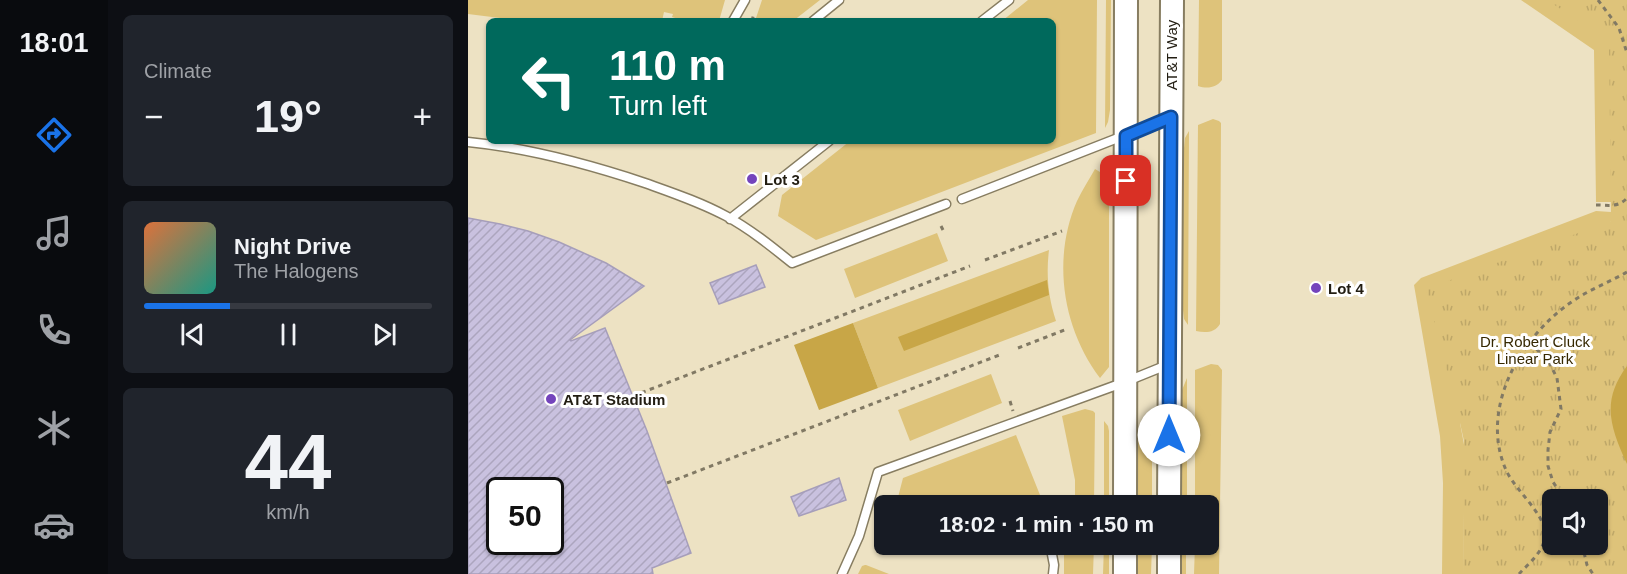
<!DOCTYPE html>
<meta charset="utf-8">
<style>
body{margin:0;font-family:Helvetica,sans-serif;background:#20242c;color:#f1f3f6;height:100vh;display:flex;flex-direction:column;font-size:22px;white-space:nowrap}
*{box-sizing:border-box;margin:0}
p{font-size:20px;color:#9ea1a6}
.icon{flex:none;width:33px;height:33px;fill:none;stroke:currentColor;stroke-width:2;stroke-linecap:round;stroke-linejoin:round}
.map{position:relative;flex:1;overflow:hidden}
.details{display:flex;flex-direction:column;gap:15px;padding:15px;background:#0d0f14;width:360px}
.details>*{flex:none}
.guide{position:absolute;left:18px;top:18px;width:570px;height:126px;border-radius:9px;box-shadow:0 2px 4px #0004;background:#00695c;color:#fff;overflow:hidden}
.fabs{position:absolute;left:1074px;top:489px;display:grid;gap:12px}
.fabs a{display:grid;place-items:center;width:66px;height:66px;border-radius:9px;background:#171b24;box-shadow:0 2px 4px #0004;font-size:30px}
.speed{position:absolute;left:18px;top:477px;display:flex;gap:12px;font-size:30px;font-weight:700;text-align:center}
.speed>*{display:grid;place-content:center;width:78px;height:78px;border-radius:50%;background:#171b24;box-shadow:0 2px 4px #0004;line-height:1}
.speed .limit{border:3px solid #111;border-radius:9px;background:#fff;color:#111}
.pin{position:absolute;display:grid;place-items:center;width:51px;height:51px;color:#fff;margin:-26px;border-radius:12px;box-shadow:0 3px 9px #0006}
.me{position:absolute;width:66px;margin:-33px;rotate:0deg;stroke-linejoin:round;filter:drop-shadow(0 0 4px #0008)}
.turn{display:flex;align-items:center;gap:21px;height:126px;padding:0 24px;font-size:27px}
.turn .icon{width:78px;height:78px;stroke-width:2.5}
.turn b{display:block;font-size:42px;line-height:51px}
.big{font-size:45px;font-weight:700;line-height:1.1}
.details .tile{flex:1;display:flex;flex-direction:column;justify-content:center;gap:9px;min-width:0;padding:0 21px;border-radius:9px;background:#20242c}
.details .dial{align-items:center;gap:0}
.dial b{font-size:78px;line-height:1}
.song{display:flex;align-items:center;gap:18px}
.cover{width:72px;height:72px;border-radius:9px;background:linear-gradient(135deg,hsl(20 70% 55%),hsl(170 70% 35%))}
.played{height:6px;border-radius:3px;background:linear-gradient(90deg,#1a73e8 30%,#363941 30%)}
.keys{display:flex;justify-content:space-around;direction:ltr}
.heat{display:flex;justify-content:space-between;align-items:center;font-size:33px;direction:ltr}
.trip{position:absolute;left:406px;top:495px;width:345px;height:60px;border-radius:9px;background:#171b24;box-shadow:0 2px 4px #0004;font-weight:700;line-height:60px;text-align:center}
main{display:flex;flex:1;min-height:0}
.menu{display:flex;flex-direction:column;width:108px;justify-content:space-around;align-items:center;background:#090b0e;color:#9ea1a6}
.menu .icon{width:42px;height:42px}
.menu .selected{color:#1a73e8}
.menu b{font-size:27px;color:#f1f3f6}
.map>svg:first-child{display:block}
</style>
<main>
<nav class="menu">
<b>18:01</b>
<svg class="icon selected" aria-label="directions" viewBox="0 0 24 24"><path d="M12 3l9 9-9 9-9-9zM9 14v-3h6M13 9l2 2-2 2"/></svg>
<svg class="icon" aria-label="music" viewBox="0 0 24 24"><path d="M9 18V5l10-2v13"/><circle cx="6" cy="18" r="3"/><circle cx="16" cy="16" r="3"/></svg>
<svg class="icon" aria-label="phone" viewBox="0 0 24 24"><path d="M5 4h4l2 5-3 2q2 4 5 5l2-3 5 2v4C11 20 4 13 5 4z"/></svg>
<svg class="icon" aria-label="climate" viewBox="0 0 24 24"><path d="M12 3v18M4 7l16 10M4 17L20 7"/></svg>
<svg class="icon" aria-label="car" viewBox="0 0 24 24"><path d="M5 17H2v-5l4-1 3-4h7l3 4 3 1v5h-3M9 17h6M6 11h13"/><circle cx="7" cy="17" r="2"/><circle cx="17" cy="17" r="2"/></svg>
</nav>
<section class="details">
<div class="tile"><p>Climate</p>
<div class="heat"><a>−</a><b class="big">19°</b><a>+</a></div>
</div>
<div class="tile">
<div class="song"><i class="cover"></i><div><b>Night Drive</b><p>The Halogens</p></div></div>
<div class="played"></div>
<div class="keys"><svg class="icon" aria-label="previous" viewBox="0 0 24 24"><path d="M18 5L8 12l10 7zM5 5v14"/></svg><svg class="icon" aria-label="pause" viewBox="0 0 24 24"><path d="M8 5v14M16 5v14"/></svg><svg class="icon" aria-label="next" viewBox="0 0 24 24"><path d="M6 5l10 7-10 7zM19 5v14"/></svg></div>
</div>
<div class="tile dial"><b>44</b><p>km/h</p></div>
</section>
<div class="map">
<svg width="1159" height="574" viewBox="0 0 1159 574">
<defs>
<pattern id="park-tufts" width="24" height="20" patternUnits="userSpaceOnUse" patternTransform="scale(1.5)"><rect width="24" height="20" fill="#dec37a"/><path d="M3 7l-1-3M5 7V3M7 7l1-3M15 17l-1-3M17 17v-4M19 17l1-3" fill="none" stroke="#bea768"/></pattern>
<pattern id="building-hatch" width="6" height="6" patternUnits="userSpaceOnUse" patternTransform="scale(1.5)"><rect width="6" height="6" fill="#c9c1df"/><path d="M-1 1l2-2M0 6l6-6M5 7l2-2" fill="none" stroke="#aca5be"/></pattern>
</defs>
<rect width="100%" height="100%" fill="#ede2c3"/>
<path fill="#dec37a" d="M 0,0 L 257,0 L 251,21 L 217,21 L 204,17 L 205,14 L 196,12 L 194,21 L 57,21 L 0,14 Z
M 294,0 L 352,0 L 325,21 L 287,21 Z
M 560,0 L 629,0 L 628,133 L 348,240 L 310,216 L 314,195 L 382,141 L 585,141 L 585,21 L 534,21 Z
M 638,0 L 643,0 L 642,110 L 640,122 L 637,128 Z
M 731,0 L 754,0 L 754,80 C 748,88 739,89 730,86 Z
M 1053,0 L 1121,0 L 1159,66 L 1146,202 L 1128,202 L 1126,50 Z
M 745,119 L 751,121 L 753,123 L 752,324 C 747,333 737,333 728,331 L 730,125 Z
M 721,131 L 720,325 L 716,319 L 714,301 L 716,148 L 717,138 Z
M 627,169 L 637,175 L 641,184 L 641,367 L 632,378 C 594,328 584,258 609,201 C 614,190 621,180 627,169 Z
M 1128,211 L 1143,212 L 1143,221 L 992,423 L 997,450 L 995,574 L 974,574 L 975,483 L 972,436 L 946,285 L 953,278 Z
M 469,233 L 480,261 L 387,298 L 376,269 Z
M 581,250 C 578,274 580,297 588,321 L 410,388 L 385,323 Z
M 743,364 L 750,365 L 754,370 L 751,574 L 726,574 L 727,545 L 741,544 L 741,506 L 727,505 L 727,370 Z
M 523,374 L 534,403 L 442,441 L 430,410 Z
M 719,378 L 719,505 L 713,506 L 714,390 Z
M 617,409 L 625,411 L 627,413 L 626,505 L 607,505 L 607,480 L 594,416 Z
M 636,421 L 640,426 L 641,431 L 641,505 L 636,505 Z
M 670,432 L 684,433 L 684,505 L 670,505 Z
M 548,435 L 576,505 L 428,505 L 435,478 Z
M 596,545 L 626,545 L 625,574 L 596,574 Z
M 636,545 L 641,545 L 641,574 L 635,574 Z
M 670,545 L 684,545 L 683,574 L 669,574 Z
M 713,545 L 718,545 L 718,574 L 713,574 Z
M 397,565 L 398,565 L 421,574 L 390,574 L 394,566 Z"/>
<path fill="url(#park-tufts)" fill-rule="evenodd" d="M 1079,0 L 1159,0 L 1159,574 L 995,574 L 996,441 L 992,423 L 958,289 L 1143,221 L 1141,41 ZM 1084,500 L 1130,500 L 1130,544 L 1084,544 Z"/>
<path fill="#c8a647" d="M 579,280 L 581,295 L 436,351 L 430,337 Z
M 385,323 L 410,388 L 351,410 L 326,345 Z
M 1159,366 L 1159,464 C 1142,427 1133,401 1159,366 Z"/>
<path fill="url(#building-hatch)" stroke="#a69eba" stroke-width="1.5" fill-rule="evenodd" d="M 0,218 L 32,224 L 60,231 L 91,242 L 138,263 L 176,286 L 102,340 L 103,341 L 137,328 L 179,431 L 223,553 L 184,568 L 185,574 L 0,574 ZM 32,490 L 82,490 L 82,542 L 32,542 Z
M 288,265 L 297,287 L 251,304 L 242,283 Z
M 371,478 L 378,500 L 331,516 L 323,497 Z"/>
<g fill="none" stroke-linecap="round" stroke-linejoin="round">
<g stroke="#877d61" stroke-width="11">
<path id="lane" d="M 265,21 L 277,0
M 345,21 L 371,0
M 514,21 L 541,0
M 0,142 C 61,148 120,164 177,183 C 205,193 232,202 258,216 C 282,229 303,246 324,263 L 478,204
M 494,199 L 701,118
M 262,219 L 361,141
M 582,544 L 586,565 L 585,574
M 374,574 L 391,536 L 410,472 L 657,382 L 699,365"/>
</g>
<g stroke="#877d61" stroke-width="26">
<path id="secondary" d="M 657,506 L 658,0
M 701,506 L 704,0
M 657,574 L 657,544
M 701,574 L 701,544"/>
</g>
<path stroke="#817964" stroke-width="3" stroke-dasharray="4.5 4.5" stroke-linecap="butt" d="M 1130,0 L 1151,28 L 1159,53
M 284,21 L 286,13
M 1128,205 C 1140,205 1150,208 1159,198
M 473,226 L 475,230
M 517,260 L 594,231
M 1062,343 L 1080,360 L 1089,378 L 1093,409 L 1082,432 L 1080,450 L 1080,466 L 1085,482 L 1097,500
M 550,348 L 599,329
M 165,396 L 502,266
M 542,401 L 545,411
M 199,483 L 534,354
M 1114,544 L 1119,565 L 1125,574
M 1051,574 C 1062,562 1078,550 1077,532 C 1075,512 1047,490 1038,470 C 1011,409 1052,338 1102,303 C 1120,290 1140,283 1159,272"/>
<use href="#lane" stroke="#fff" stroke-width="8"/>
<use href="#secondary" stroke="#fff" stroke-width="22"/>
</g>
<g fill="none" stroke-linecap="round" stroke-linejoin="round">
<g stroke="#114b97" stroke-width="15">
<path id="route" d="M 658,181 L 658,136 L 703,117 L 701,435"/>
</g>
<use href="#route" stroke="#1a73e8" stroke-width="10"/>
</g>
<g fill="#7444bc" stroke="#fff" stroke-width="2">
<circle cx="284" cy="179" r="6"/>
<circle cx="848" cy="288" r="6"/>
<circle cx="83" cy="399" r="6"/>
</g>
<g text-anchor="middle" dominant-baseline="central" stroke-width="6" stroke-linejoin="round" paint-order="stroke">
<g font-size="15" fill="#221d12" stroke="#fff">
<text transform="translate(703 55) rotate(-90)">AT&amp;T Way</text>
</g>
<g font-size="15" font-weight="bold" fill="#221d12" stroke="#fff" text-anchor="start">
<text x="296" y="179">Lot 3</text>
<text x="860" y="288">Lot 4</text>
<text x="95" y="399">AT&amp;T Stadium</text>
</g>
<g font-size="15" fill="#362800" stroke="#fff">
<text x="1067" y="341">Dr. Robert Cluck<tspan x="1067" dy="17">Linear Park</tspan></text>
</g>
</g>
</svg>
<div class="fabs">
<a><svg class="icon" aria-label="sound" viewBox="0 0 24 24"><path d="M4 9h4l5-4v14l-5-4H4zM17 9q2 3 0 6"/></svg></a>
</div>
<div class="speed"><div class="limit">50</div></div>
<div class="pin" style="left:658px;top:181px;background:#d93025"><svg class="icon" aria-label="arrive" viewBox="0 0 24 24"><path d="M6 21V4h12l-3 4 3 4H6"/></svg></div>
<svg class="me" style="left:701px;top:435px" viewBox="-20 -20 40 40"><circle r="19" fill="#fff"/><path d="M0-13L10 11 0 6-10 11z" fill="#1a73e8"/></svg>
<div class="trip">18:02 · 1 min · 150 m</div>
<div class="guide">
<div class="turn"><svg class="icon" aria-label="left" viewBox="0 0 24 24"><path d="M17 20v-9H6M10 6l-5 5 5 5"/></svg><div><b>110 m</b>Turn left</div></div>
</div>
</div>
</main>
